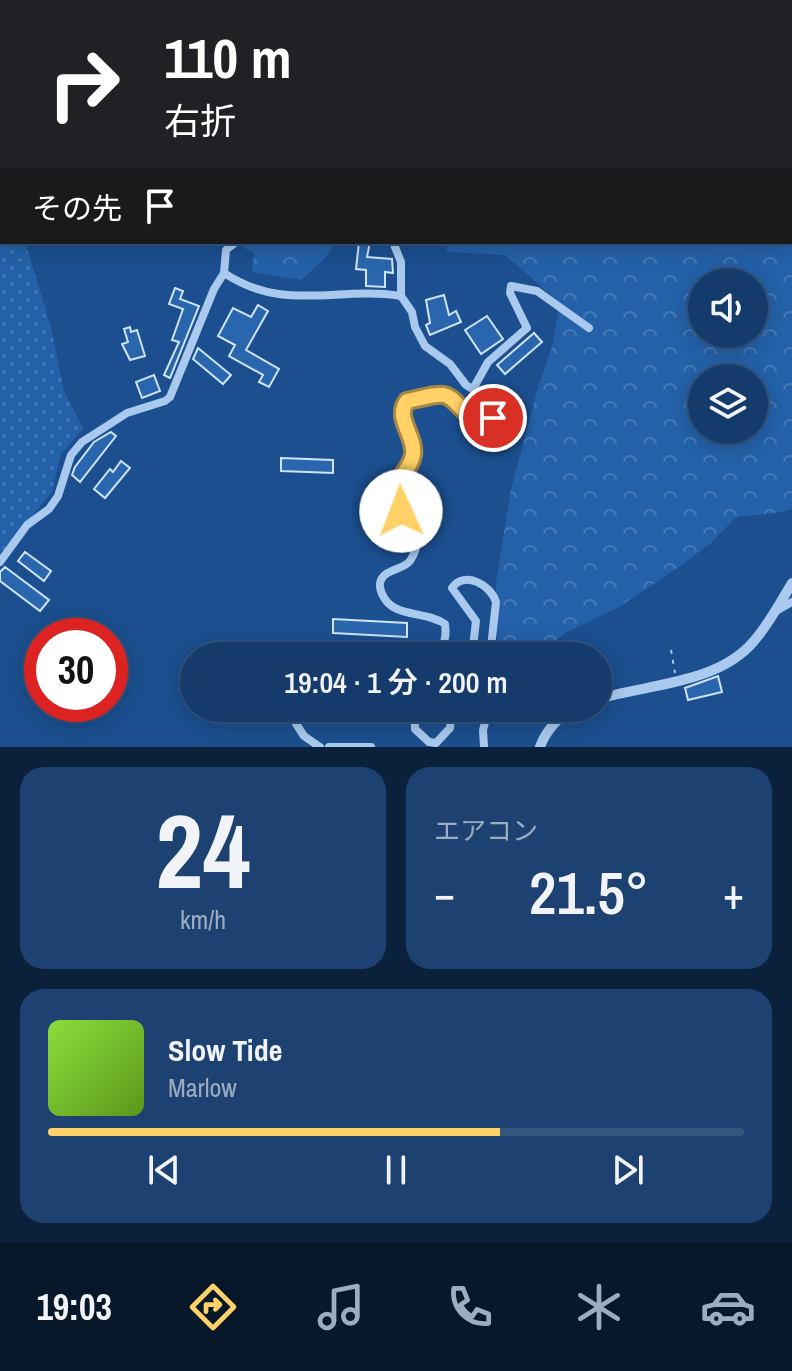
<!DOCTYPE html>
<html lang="ja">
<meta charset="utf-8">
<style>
body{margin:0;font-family:"Archivo Narrow","Noto Sans JP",sans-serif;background:#1d4271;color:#f1f3f6;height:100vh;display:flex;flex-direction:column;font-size:30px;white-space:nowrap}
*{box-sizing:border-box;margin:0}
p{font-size:26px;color:#9dadc1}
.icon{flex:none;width:44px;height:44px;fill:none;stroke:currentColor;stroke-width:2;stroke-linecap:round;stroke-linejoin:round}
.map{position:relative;height:747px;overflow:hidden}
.side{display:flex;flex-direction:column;gap:20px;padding:20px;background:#0b203b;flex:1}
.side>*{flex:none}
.banner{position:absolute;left:0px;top:0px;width:792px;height:244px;box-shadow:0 4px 20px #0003,0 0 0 2px #33557e;background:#202124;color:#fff;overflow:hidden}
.controls{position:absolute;left:688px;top:268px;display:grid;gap:16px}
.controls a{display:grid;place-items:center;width:80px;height:80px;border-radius:50%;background:#143b6b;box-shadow:0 4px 20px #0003,0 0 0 2px #33557e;font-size:40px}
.speed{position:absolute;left:24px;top:618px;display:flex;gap:16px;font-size:40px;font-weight:700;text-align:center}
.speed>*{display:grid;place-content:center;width:104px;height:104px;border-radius:50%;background:#143b6b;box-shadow:0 4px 20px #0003,0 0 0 2px #33557e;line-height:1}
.speed .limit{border:12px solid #d22;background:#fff;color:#111}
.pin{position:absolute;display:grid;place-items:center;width:68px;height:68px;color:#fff;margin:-34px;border:4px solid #fff;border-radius:50%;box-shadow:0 2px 8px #0007}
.me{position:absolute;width:88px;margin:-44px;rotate:358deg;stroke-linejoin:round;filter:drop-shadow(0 0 6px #0008)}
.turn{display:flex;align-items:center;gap:28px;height:168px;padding:0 32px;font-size:36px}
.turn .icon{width:104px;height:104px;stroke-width:2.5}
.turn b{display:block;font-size:56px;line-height:68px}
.then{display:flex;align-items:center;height:76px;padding:0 32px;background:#0003;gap:16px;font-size:30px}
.big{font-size:60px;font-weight:600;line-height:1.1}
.side .widget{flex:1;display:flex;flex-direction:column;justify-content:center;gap:12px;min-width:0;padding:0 28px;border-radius:24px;background:#1d4271}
.side .dial{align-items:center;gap:0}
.dial b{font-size:104px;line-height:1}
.song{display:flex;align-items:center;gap:24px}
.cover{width:96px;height:96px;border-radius:12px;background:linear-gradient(135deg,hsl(90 70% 55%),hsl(90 70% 35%))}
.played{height:8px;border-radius:4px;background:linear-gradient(90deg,#ffd166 65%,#33557e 65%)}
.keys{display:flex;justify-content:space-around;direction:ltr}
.heat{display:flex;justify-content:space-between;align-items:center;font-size:44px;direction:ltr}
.side .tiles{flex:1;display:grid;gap:20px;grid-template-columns:1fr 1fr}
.widget:last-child{grid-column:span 2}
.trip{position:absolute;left:180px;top:642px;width:432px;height:80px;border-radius:40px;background:#143b6b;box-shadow:0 4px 20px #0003,0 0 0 2px #33557e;font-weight:600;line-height:80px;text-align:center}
.tab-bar{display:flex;height:128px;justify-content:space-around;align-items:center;background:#08182b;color:#9dadc1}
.tab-bar .icon{width:56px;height:56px}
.tab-bar .on{color:#ffd166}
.tab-bar b{font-size:36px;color:#f1f3f6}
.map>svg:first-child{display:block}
</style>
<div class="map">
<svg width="792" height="747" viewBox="0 0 792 747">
<defs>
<pattern id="grass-dots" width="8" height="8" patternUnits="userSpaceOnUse" patternTransform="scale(2)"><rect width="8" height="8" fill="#2461a8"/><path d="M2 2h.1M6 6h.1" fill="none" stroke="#4579b5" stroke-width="1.8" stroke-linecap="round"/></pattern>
<pattern id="forest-crowns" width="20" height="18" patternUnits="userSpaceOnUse" patternTransform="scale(2)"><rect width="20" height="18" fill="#2461a8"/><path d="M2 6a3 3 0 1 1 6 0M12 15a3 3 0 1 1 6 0" fill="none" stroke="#4579b5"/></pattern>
</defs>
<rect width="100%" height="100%" fill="#1b4f8f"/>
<path fill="url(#grass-dots)" d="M 0,0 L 111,0 L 2,2 L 2,242 L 25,242 L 51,327 L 64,391 L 83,428 L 60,456 L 52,492 L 0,555 Z"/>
<path fill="url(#forest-crowns)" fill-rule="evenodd" d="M 82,0 L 639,0 L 80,2 Z
M 731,0 L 792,0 L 792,509 L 776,513 L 736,517 L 711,543 L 679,567 L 619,607 L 565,633 L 538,656 L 498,656 L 496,583 L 510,494 L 536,394 L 553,343 L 560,303 L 505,255 L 447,252 L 447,242 L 790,242 L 790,2 ZM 702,282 L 754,282 L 754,334 L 702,334 ZM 702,378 L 754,378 L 754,430 L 702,430 Z
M 233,242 L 337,242 L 324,259 L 301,280 L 252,272 L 254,253 Z"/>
<path fill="#2a66ad" stroke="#cfe3fa" stroke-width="2" d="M 359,242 L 370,242 L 367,257 L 392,259 L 393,273 L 385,272 L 385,287 L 366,286 L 366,270 L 356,269 Z
M 175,288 L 183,291 L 180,299 L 199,306 L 170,378 L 164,375 L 179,342 L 172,340 L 183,309 L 169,304 Z
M 444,295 L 449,315 L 456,311 L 461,322 L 430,335 L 426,325 L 430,323 L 426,300 Z
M 258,305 L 268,311 L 246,350 L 279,369 L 269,387 L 259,382 L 263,375 L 229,356 L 235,345 L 218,336 L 233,308 L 251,317 Z
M 487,316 L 503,339 L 481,354 L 465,330 Z
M 130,327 L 131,332 L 137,330 L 145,356 L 130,360 L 122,344 L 128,342 L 124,329 Z
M 534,333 L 542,342 L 505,374 L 497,365 Z
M 198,348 L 231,375 L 223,384 L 193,359 Z
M 154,375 L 160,391 L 142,398 L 136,382 Z
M 111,432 L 116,436 L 80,482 L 72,475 L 75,467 L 94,442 Z
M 281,458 L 333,460 L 333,473 L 281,471 Z
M 121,461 L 130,468 L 105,498 L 94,489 L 110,469 L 113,472 Z
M 25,552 L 51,571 L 44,581 L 18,561 Z
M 5,567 L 49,600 L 40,611 L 0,581 L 0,572 Z
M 333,619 L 407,623 L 407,637 L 333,633 Z
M 268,646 L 387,651 L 387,656 L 268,656 Z
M 718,676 L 722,692 L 688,700 L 685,688 Z"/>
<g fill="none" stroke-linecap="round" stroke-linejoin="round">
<path stroke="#a9c9ee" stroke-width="2" stroke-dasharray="4 6" stroke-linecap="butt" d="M 434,0 L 435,2
M 742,0 L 743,2
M 782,0 L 782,2
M 268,2 L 268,0
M 790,38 L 792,47
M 790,67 L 792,68
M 790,113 L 792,118
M 671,650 L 675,673"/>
<path stroke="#a9c9ee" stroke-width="8" d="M 718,0 L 718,2
M 571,2 L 574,0
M 393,242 L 401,262 L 401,296
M 224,273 C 285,313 335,286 401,296 L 412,312 L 415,327 L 425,346 L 450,364 L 466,385 L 495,404 L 496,414 L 493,418 L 476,422 C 441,391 456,390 407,401 L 402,406 C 402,422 416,440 412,455 C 409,470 392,478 394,494 C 396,512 414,522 417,545 C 415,551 413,558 409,562 C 403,568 393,569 386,574 C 372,584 385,604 397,609 C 413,616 430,614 445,624 C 447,638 444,645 436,656
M 473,389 L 488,362 L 527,328 L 510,293 L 511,286 L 537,291 L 589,328
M 0,562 L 27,525 L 49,509 L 58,496 L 71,455 L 82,442 L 127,413 L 165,401 L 170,397 L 214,289 L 224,273 L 226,250 L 236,242
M 776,611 L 792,602
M 243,652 L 245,656
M 472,656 L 476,621 L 452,588 C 464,570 491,585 496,602 L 490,656
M 286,708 L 304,736 L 320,747
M 414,708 L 415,729 L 429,742 L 436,743 L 450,728 L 452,708
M 329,747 L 371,747
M 484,747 L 483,730 L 489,708"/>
<path stroke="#a9c9ee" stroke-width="10" d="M 598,699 C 648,684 718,684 754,641 C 769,624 780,603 792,583
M 540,747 C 546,730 559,717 574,708"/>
</g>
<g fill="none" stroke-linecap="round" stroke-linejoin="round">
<g stroke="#a68842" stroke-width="20">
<path id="route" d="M 401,511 C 382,479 408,480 413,455 C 416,436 394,418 407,401 C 456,390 441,391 476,422 L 493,418"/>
</g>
<use href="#route" stroke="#ffd166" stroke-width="14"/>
</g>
</svg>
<div class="controls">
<a><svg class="icon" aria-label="sound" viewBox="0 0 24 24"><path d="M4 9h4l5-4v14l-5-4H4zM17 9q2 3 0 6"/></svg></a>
<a><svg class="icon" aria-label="layers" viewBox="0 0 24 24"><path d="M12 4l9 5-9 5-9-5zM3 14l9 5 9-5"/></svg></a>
</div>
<div class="speed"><div class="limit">30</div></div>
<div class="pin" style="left:493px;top:418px;background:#d93025"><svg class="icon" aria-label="arrive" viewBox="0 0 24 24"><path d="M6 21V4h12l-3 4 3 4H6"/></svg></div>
<svg class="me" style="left:401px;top:511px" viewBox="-20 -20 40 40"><circle r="19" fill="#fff"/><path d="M0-13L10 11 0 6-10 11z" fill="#ffd166"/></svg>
<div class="trip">19:04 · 1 分 · 200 m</div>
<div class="banner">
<div class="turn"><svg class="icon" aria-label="right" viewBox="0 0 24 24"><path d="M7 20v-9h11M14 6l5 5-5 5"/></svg><div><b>110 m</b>右折</div></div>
<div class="then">その先<svg class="icon" aria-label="arrive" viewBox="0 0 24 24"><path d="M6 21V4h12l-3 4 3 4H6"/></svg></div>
</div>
</div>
<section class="side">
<div class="tiles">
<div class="widget dial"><b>24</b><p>km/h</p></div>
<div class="widget"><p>エアコン</p>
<div class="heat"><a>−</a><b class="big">21.5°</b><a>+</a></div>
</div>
<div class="widget">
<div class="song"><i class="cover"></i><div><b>Slow Tide</b><p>Marlow</p></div></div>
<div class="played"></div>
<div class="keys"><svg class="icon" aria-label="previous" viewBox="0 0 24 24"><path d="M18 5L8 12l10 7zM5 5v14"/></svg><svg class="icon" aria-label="pause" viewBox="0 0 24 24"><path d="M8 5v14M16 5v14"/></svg><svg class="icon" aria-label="next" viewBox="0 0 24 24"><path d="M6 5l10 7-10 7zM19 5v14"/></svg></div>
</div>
</div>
</section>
<nav class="tab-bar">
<b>19:03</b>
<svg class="icon on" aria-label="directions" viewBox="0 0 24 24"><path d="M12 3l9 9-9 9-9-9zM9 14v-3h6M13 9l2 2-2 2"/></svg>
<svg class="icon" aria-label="music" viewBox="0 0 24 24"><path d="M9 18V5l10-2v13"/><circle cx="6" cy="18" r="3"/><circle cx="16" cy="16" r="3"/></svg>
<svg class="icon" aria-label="phone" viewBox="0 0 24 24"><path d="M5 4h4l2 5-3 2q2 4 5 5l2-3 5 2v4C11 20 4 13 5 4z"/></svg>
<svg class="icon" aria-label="climate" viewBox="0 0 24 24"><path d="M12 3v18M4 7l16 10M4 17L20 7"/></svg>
<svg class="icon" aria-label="car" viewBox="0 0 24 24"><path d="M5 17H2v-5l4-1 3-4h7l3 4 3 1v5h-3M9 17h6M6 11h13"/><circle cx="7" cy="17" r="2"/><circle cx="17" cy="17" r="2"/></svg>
</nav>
